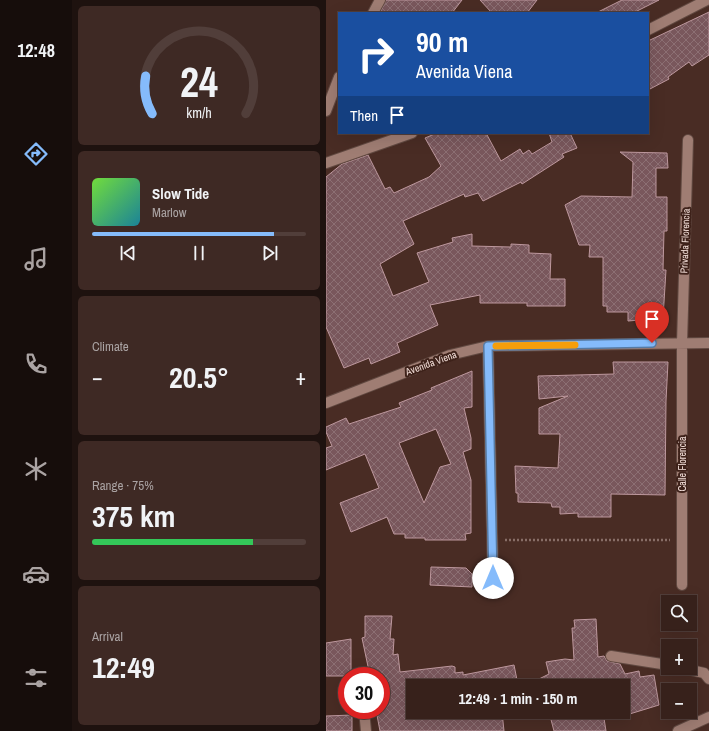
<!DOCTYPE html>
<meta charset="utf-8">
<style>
body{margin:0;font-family:"Archivo Narrow",sans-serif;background:#3e2924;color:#f1f3f6;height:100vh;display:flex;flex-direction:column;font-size:15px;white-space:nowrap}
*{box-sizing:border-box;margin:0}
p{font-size:13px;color:#aaa3a3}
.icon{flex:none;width:22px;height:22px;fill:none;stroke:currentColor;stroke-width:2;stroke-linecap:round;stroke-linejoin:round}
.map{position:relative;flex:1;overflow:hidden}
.side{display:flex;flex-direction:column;gap:6px;padding:6px;background:#1e120f;width:254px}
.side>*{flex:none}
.guide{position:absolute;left:12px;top:12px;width:311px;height:122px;border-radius:0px;box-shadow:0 4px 16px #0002,0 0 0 1px #513e3a;background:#1a4fa0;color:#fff;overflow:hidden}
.buttons{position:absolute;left:335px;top:595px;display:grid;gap:8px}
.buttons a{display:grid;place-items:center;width:36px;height:36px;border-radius:0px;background:#37211b;box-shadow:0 4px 16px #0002,0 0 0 1px #513e3a;font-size:20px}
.speed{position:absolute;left:12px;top:667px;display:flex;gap:8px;font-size:20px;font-weight:700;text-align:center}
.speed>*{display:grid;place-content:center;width:52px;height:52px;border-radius:50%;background:#37211b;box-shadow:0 4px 16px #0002,0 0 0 1px #513e3a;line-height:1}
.speed .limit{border:6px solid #d22;background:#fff;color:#111}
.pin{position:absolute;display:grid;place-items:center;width:34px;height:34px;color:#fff;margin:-41px -17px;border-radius:50% 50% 50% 0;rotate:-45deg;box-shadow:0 0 4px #0007}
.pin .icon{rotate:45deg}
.me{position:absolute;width:44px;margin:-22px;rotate:0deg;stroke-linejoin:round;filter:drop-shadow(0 0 3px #0008)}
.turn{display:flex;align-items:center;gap:14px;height:84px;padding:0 12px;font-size:18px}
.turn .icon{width:52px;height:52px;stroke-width:2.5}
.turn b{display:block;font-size:28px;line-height:34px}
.then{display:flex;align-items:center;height:38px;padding:0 12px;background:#0003;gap:8px;font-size:15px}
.big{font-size:30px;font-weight:700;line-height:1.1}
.side .tile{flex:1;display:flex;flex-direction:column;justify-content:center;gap:6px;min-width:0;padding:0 14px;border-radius:6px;background:#3e2924}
.side .dial{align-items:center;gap:0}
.dial svg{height:104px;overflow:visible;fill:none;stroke:#513e3a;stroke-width:7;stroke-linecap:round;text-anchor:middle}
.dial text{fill:#f1f3f6;stroke:none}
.song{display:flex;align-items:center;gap:12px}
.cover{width:48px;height:48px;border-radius:6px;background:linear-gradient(135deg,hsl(100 70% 55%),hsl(190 70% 35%))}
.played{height:4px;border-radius:2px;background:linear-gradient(90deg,#85bbfb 85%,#513e3a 85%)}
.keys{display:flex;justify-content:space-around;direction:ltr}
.heat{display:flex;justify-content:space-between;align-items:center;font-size:22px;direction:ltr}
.charge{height:6px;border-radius:3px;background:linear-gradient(90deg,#34c759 75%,#513e3a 0)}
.trip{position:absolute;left:80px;top:679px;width:224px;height:40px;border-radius:0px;background:#37211b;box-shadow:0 4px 16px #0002,0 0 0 1px #513e3a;font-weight:700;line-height:40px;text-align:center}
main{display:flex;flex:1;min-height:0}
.tab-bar{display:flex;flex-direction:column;width:72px;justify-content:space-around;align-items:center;background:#160d0b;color:#aaa3a3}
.tab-bar .icon{width:28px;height:28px}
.tab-bar .selected{color:#85bbfb}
.tab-bar b{font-size:18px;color:#f1f3f6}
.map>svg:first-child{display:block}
</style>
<main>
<nav class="tab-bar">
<b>12:48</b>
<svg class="icon selected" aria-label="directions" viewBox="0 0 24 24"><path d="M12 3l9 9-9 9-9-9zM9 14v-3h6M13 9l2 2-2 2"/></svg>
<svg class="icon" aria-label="music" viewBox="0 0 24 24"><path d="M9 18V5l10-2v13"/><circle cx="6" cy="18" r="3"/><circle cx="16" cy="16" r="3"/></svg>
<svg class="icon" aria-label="phone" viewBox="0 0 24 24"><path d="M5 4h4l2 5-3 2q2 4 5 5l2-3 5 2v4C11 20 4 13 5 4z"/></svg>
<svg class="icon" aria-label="climate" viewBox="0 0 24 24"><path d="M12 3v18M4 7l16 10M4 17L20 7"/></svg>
<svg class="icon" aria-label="car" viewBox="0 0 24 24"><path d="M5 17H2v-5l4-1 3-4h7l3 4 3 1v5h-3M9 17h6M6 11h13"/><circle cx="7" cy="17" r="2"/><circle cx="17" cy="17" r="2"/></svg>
<svg class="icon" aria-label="filters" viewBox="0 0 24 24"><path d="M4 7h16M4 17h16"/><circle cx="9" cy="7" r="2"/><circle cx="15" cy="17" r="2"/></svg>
</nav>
<section class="side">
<div class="tile dial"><svg viewBox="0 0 100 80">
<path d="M14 69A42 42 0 1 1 86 69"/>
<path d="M14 69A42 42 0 0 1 9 40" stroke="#85bbfb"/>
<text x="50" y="56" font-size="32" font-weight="700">24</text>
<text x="50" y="72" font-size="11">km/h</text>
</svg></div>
<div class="tile">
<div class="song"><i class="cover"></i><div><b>Slow Tide</b><p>Marlow</p></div></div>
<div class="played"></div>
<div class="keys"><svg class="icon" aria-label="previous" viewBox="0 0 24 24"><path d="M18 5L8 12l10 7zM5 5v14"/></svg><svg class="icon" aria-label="pause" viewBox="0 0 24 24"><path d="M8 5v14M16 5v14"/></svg><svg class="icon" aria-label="next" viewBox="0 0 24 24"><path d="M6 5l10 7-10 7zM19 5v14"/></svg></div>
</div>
<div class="tile"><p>Climate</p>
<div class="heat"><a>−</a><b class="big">20.5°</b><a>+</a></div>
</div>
<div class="tile"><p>Range · 75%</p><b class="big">375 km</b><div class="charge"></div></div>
<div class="tile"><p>Arrival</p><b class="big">12:49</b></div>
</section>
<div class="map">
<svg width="383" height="731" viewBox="0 0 383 731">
<defs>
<pattern id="building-cross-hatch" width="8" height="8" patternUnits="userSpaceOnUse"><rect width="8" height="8" fill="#79575c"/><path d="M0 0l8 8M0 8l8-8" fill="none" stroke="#8c6f73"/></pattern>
</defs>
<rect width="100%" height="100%" fill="#492c24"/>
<path fill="url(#building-cross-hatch)" stroke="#be989e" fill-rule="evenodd" d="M 60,0 L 136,0 L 126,13 L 54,13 Z
M 154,0 L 211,0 L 201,13 L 166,13 Z
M 296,0 L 333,0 L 307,13 L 270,13 Z
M 383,12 L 383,55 L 366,66 L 363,62 L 342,77 L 343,79 L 322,90 L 322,41 Z
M 111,133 L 160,133 L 175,161 L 194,149 L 197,154 L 203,150 L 206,154 L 226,142 L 223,133 L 244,133 L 251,148 L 236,154 L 238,157 L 196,184 L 195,182 L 157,201 L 152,193 L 139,197 L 138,194 L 77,221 L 88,244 L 54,264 L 67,296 L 103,282 L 91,253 L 127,242 L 126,238 L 146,234 L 146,246 L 185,247 L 185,244 L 203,245 L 203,253 L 225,254 L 224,279 L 239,279 L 239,306 L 201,306 L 201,303 L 154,303 L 154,295 L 104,305 L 112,325 L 71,343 L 74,352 L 45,364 L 43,358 L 18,368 L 0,327 L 0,177 L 16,164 L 42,155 L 59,189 L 64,187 L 68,193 L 103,177 L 115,166 L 99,138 Z
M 294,152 L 341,153 L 342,168 L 330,168 L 330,197 L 341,197 L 341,231 L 338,231 L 337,270 L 340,270 L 337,318 L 302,321 L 302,312 L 281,312 L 281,306 L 277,306 L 277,257 L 263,257 L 264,245 L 253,245 L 239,205 L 255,196 L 306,197 L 307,162 Z
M 287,362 L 342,362 L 340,401 L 339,495 L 285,494 L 285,517 L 252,517 L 252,513 L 234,514 L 234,507 L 226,507 L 225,503 L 192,502 L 192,493 L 190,493 L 189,466 L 232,468 L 234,434 L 213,434 L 213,408 L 242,396 L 213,399 L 212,376 L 288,374 Z
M 146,371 L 146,407 L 138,408 L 145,438 L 145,449 L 137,452 L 145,480 L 145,533 L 139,534 L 140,540 L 99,540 L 99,538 L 79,538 L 79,534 L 68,534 L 61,517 L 25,532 L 14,503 L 53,488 L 39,454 L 0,470 L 0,448 L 6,446 L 0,432 L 0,427 L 20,418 L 23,424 L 75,407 L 73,403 L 106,390 L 105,388 ZM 110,429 L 125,464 L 114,467 L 98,503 L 73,443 Z
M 105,567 L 140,568 L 146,574 L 146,587 L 104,585 Z
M 39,616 L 66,616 L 64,639 L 68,639 L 67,655 L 72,654 L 74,672 L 126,666 L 129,667 L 129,673 L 137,672 L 137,675 L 188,665 L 191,680 L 171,683 L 172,686 L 87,686 L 87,712 L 176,712 L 178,731 L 54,731 L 50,710 L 55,710 L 55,676 L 44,676 L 36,638 L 39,637 Z
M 270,619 L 272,657 L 278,656 L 281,661 L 294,664 L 299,674 L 313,671 L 314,677 L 328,675 L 333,705 L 297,716 L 297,686 L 199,686 L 223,674 L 220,662 L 239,659 L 248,660 L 246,628 L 249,628 L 248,620 Z
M 25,639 L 25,676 L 0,676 L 0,643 Z
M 223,712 L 277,712 L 280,731 L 228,731 Z
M 26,715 L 26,731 L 0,731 L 0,716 Z"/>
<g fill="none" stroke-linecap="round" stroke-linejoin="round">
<g stroke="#614941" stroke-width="12">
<path id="minor" d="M 322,30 L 381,0
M 0,163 L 86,133
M 162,346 L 167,578
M 0,403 L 124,355 L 162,346 L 383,343
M 356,585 L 356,343 L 362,140
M 285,656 L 342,665
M 356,668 L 378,673 L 383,679
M 38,710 L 40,731
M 352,731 L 383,717"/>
</g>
<g stroke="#614941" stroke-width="12">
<path id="tertiary" d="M 47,13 L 54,0
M 0,111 L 13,77"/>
</g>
<path stroke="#886e67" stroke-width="2.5" stroke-dasharray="2 2" stroke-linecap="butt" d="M 179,540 L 344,540"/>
<use href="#minor" stroke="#9f7d73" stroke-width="10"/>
<use href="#tertiary" stroke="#9f7d73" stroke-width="10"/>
</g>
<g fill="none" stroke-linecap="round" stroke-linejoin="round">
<g stroke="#567aa3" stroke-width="10">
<path id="route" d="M 167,578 L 162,346 L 326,343"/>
</g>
<use href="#route" stroke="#85bbfb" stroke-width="7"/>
<path stroke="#f59e0b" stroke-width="7" d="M 170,346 L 249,345"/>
</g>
<g text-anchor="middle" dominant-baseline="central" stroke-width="4" stroke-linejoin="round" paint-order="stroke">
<g font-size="10" fill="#f3dfd9" stroke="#3e221a">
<text transform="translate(359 241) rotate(-88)">Privada Florencia</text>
<text transform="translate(105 363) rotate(-20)">Avenida Viena</text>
<text transform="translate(356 464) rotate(-90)">Calle Florencia</text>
</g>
</g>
</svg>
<div class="buttons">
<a><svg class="icon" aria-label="search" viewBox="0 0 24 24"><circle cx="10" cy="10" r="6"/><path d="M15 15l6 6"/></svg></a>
<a>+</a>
<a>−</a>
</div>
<div class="speed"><div class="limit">30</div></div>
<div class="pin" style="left:326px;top:343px;background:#d93025"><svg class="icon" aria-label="arrive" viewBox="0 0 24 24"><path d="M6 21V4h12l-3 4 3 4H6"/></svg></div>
<svg class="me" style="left:167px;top:578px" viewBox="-20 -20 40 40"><circle r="19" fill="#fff"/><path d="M0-13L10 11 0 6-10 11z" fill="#85bbfb"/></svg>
<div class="trip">12:49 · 1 min · 150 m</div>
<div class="guide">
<div class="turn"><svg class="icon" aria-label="right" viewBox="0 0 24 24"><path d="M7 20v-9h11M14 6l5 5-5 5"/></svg><div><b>90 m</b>Avenida Viena</div></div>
<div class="then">Then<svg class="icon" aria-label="arrive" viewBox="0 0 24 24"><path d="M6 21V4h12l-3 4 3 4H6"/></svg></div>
</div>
</div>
</main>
